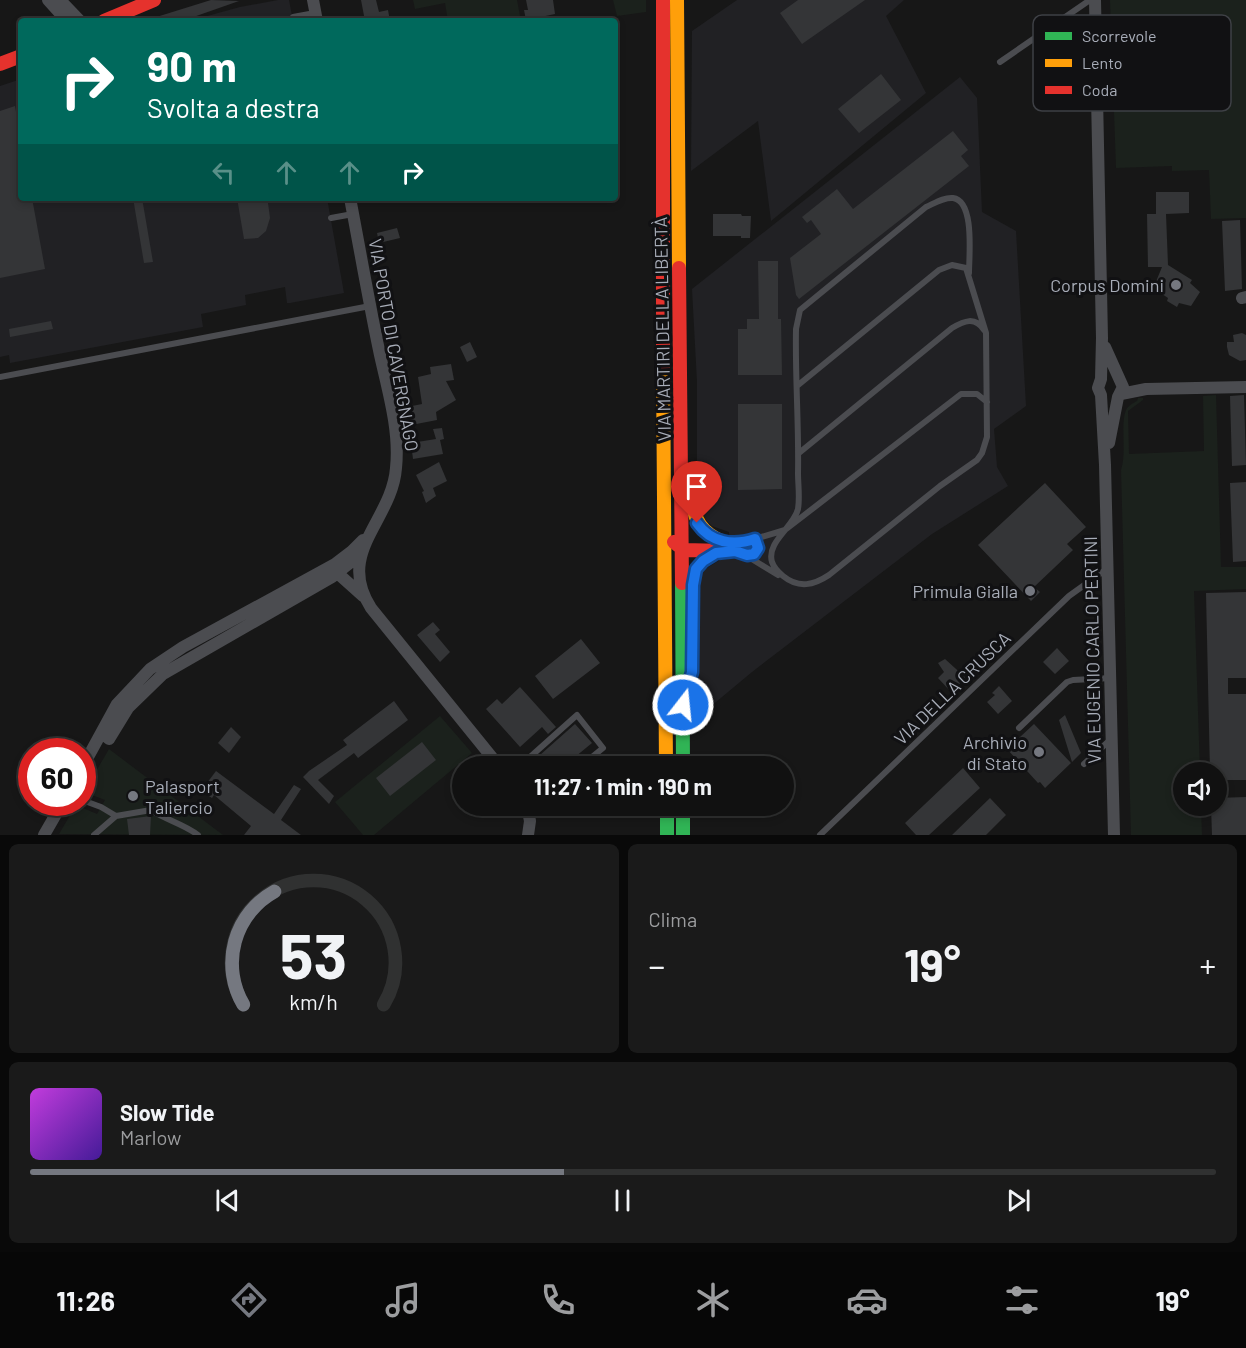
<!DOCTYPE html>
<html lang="it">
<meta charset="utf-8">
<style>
body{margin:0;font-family:Barlow,sans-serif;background:#1a1a1a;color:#f1f3f6;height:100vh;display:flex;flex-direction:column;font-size:22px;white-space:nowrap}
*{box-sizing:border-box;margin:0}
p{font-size:20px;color:#9c9d9f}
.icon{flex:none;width:33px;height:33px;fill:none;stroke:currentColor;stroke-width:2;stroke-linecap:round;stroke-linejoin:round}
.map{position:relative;height:835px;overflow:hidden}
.sheet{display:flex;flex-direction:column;gap:9px;padding:9px;background:#090909;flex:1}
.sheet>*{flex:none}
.hud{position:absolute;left:18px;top:18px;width:600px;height:183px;border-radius:6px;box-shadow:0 3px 9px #0003,0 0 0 2px #303131;background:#00695c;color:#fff;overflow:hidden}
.fabs{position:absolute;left:1173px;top:762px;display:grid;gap:12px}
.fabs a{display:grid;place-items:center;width:54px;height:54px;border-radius:50%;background:#111;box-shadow:0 3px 9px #0003,0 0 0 2px #303131;font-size:30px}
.speed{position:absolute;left:18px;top:738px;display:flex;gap:12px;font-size:30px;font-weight:700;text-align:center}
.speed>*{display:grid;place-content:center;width:78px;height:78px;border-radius:50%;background:#111;box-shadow:0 3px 9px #0003,0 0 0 2px #303131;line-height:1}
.speed .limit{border:9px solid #d22;background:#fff;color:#111}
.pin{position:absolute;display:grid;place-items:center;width:51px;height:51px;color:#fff;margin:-62px -26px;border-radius:50% 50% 50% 0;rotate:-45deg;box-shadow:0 0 6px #0007}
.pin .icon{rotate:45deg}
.me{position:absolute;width:66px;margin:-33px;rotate:16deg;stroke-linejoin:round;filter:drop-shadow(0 0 4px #0008)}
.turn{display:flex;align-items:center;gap:21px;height:126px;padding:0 30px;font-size:27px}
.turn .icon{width:78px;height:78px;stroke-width:2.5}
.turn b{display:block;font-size:42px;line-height:51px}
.lanes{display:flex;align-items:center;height:57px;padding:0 30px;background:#0003;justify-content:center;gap:30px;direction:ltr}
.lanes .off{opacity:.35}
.big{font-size:45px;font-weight:700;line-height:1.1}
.sheet .tile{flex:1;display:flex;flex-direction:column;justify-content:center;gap:9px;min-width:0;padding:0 21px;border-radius:9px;background:#1a1a1a}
.sheet .dial{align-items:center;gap:0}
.dial svg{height:156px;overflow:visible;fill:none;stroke:#303131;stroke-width:7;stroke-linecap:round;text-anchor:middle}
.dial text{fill:#f1f3f6;stroke:none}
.song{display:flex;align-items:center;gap:18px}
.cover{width:72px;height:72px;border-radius:9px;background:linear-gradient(135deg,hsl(290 70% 55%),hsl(260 70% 35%))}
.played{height:6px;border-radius:3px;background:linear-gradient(90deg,#757880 45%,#303131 45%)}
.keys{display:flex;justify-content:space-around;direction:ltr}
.heat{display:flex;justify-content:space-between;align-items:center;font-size:33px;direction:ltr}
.sheet .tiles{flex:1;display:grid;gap:9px;grid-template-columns:1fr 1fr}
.tile:last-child{grid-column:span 2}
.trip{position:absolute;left:452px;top:756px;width:342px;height:60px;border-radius:30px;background:#111;box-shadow:0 3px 9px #0003,0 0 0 2px #303131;font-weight:700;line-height:60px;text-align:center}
.dock{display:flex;height:96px;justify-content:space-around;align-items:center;background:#070707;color:#9c9d9f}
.dock .icon{width:42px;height:42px}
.dock .active{color:#757880}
.dock b{font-size:27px;color:#f1f3f6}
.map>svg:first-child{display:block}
</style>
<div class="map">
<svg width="1246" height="835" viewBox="0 0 1246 835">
<rect width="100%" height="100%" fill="#171717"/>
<path fill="#212124" d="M 278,0 L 289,0 L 293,21 L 189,21 L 240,7 Z
M 737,0 L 904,0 L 886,16 L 926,93 L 771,221 L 758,121 L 691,171 L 692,31 Z
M 960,77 L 977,98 L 982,212 L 1016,231 L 1026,406 L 994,429 L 997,467 L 1008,486 L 932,534 L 752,672 L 698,717 L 697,583 L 705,569 L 720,560 L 728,559 L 729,532 L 712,526 L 706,520 L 697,505 L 697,382 L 692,289 Z
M 21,79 L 21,198 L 327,198 L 344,293 L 290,303 L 287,303 L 285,287 L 245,295 L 246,305 L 201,314 L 203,327 L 10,363 L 9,355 L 0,357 L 0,86 Z"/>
<path fill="#1b211c" d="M 413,0 L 517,0 L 521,21 L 448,21 L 445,3 L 415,9 Z
M 613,0 L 646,0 L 646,12 L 617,16 Z
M 1110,0 L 1246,0 L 1246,218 L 1211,219 L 1209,170 L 1172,171 L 1172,166 L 1116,168 Z
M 1216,395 L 1221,567 L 1246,567 L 1246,589 L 1194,591 L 1200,772 L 1184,772 L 1184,806 L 1201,806 L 1202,835 L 1131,835 L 1121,470 C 1127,452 1120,424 1126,410 C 1128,406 1133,403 1137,401 L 1138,398 L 1143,398 L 1143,400 L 1128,411 L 1129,454 L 1204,451 L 1203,396 Z
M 440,716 L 472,753 L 374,835 L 363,835 L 335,802 Z
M 109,749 L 223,835 L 59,834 L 76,805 L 97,814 L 105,800 L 84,792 Z"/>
<path fill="#343537" d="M 211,0 L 239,1 L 182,21 L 151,21 L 150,19 Z
M 361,0 L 376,0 L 379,12 L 388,10 L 390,21 L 365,21 Z
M 526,0 L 553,0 L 555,14 L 526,20 L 524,10 L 528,10 Z
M 798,0 L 865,0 L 802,44 L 780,13 Z
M 881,74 L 901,100 L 859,133 L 838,109 Z
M 15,106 L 21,140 L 21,198 L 32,198 L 45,269 L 0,278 L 0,111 Z
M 953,131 L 968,150 L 961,156 L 969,166 L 799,299 L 796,295 L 790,258 L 821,234 L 811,220 L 807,223 L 802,217 L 837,189 L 853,209 Z
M 1156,192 L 1189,192 L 1189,213 L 1166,214 L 1168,265 L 1192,280 L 1190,283 L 1200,292 L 1191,306 L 1179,303 L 1177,307 L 1167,301 L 1168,298 L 1162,294 L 1163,289 L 1155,284 L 1162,267 L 1148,267 L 1147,214 L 1156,214 Z
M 133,198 L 142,198 L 153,262 L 144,263 Z
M 237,198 L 265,198 L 268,203 L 270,218 L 266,231 L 258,238 L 244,239 Z
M 713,214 L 741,214 L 742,216 L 751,216 L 750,238 L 741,238 L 741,236 L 713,236 Z
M 1240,220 L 1242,289 L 1225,291 L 1222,221 Z
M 397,228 L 400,238 L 379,243 L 377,233 Z
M 758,261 L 778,261 L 778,319 L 781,319 L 782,375 L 738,375 L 738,329 L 747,329 L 747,319 L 759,319 Z
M 51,321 L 53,329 L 10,337 L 9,329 Z
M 1242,333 L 1246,335 L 1246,360 L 1240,361 L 1229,355 L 1227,347 L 1227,342 L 1234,342 L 1233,335 Z
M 470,342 L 477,357 L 467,362 L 460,347 Z
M 451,364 L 454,380 L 446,381 L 456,400 L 436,412 L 437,420 L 406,426 L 404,412 L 412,411 L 412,406 L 422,404 L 418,377 L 431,374 L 430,367 Z
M 1244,395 L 1246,465 L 1232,466 L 1230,396 Z
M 738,404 L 782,404 L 782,489 L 738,490 Z
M 442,428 L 444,439 L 440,440 L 443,454 L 413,459 L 411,443 L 436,439 L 433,429 Z
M 439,462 L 447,481 L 433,488 L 436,496 L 426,503 L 422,492 L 424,491 L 416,475 Z
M 1246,482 L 1246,561 L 1233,562 L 1230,483 Z
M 1045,483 L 1086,527 L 1067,544 L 1073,550 L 1034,587 L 1040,592 L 1031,601 L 978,545 Z
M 1246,592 L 1246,678 L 1228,678 L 1228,694 L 1246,694 L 1246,780 L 1216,780 L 1216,772 L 1210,772 L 1206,593 Z
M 433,622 L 440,630 L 435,634 L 450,652 L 440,662 L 417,635 Z
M 581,639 L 600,663 L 553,699 L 535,676 Z
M 1057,648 L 1069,661 L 1055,674 L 1043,662 Z
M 945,659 L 966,678 L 951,692 L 938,678 L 944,672 L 938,663 Z
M 999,686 L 1012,701 L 998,714 L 987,702 L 995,695 L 992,693 Z
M 520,687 L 556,727 L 548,734 L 542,727 L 520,747 L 486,709 L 497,699 L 502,704 Z
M 394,701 L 408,720 L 358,758 L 354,753 L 318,780 L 334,796 L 329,804 L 303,777 L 309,771 L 347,745 L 343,740 Z
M 1065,715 L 1081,753 L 1072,762 L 1059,720 Z
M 575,724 L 592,743 L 564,766 L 550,766 L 540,755 Z
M 1034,724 L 1071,763 L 1045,788 L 1040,782 L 1038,783 L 1007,749 Z
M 231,727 L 241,737 L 229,753 L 218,743 Z
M 422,742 L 436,760 L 390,796 L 376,778 Z
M 963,768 L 980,788 L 929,835 L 916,835 L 905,823 Z
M 216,771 L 274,814 L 294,785 L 301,789 L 281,820 L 301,835 L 244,835 L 251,826 L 214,795 L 212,798 L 201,791 Z
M 1246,797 L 1246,835 L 1212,835 L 1211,806 L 1216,806 L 1216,798 Z
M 990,798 L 1006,815 L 986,835 L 952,835 Z
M 151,816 L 150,835 L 129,835 L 127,819 Z"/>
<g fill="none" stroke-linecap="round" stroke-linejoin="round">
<path stroke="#4b4c50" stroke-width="6" d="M 293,17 L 315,13
M 1000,62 L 1087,2 L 1093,0
M 331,218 L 353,214
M 0,377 L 370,306
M 797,386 L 939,270 L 952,265 L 966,268 L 986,333 L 987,437 L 982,453 L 977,460 L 940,486 L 829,575 C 814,585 799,589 783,576 C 778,572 774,568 772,562 C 766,542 794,527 798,509 C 800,498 798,484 798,473 C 799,425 795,377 796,329 L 800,310 L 926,207 C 935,203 944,197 953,198 C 975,201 969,256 969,273
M 799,453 L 952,328 C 964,321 975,316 984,330
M 727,542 L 748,541 L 785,530 L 961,394 L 977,394 L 987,402
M 729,551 L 742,553 L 778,575
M 747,555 L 754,554 L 757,550 L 755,539
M 1019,728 L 1067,682 L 1073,680 L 1111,678
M 1084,764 L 1110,740
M 520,766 L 577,715 L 603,748 L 581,766
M 82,800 L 101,807 L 116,816
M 94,835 L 116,816 L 151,810 C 166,820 184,824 198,835
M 820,835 L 1069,596 L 1108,568"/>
<path stroke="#4b4c50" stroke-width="12" d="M 48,0 L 67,21
M 60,0 L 80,21
M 313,0 L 317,21
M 1095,0 L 1102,338 L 1101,379 L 1098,388 L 1101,395 L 1105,465 L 1114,835
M 350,198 C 360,250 369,303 380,355 C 388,391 400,431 396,468 C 392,521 335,552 371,608 L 499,766
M 1242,298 L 1246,297
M 1105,347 L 1123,387 L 1118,397 L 1109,443
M 1121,394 L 1146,389 L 1246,387
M 334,570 L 363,596
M 102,733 L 109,739 L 128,708 L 163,674 L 332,577 L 361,554
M 82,768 L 117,704 L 150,669 L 183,647 L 335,564 L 352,551 L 363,540
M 527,806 L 530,821 L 528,835
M 44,835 L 63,802"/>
<path stroke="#30b455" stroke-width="14" d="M 682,583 L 683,766
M 667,806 L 667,835
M 683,806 L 683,835"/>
<path stroke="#ff9f0a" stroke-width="14" d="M 677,0 L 679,268
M 663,366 L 666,766
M 692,497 C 693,520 702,533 723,542"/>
<path stroke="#e5322d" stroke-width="14" d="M 663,0 L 663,366
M 104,21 L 154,0
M 0,64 L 21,56
M 679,268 L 682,583
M 674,542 L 684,550 L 725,551"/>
</g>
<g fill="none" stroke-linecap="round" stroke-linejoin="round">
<g stroke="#114b97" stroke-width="15">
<path id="route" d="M 683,705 L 692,672 L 693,585 L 696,569 L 703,561 L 716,553 L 735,551 L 747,555 L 754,554 L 758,548 L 755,539 C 733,546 711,543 697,523"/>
</g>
<use href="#route" stroke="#1a73e8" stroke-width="10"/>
</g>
<g fill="#757880" stroke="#111113" stroke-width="2">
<circle cx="1176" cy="285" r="6"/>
<circle cx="1030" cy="591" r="6"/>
<circle cx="1039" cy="752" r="6"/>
<circle cx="133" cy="796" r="6"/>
</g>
<g text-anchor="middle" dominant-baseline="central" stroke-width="6" stroke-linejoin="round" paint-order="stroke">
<g font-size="18" fill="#a8adb8" stroke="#111113" text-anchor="end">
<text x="1164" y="285">Corpus Domini</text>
<text x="1018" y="591">Primula Gialla</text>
<text x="1027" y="742">Archivio<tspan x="1027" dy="21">di Stato</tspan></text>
<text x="145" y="786" text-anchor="start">Palasport<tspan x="145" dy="21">Taliercio</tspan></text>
</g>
<g font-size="18" fill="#a8adb8" stroke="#111113">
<text transform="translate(662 329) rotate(-91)">VIA MARTIRI DELLA LIBERTÀ</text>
<text transform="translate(394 345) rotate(80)">VIA PORTO DI CAVERGNAGO</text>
<text transform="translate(1092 650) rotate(-91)">VIA EUGENIO CARLO PERTINI</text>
<text transform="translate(952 688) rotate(-44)">VIA DELLA CRUSCA</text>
</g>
</g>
<rect x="1033" y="15" width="198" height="96" rx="9" fill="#111113" stroke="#3e4045" stroke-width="1.5"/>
<rect x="1045" y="32" width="27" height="8" fill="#30b455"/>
<rect x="1045" y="59" width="27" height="8" fill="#ff9f0a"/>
<rect x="1045" y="86" width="27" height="8" fill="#e5322d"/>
<g font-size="16" fill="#a8adb8">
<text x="1082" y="42">Scorrevole</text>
<text x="1082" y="69">Lento</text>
<text x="1082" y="96">Coda</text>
</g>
</svg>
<div class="fabs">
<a><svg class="icon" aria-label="sound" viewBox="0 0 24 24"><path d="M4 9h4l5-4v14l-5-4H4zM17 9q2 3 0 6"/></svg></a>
</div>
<div class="speed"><div class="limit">60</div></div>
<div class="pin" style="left:697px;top:523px;background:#d93025"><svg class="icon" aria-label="arrive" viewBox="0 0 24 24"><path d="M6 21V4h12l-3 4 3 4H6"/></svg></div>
<svg class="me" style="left:683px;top:705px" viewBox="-20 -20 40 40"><circle r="17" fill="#1a73e8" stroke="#fff" stroke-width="3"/><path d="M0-11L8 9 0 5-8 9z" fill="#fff"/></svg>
<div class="trip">11:27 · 1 min · 190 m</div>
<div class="hud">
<div class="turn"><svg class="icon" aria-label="right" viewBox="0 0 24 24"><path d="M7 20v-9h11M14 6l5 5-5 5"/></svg><div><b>90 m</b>Svolta a destra</div></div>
<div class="lanes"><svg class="icon off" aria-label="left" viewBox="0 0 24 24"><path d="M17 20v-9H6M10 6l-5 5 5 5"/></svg><svg class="icon off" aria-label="ahead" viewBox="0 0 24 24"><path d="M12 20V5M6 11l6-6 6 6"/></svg><svg class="icon off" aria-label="ahead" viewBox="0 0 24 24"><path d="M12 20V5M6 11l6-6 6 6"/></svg><svg class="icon" aria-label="right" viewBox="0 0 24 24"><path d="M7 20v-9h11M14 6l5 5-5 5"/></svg></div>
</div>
</div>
<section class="sheet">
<div class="tiles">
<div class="tile dial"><svg viewBox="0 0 100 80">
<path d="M14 69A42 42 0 1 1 86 69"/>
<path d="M14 69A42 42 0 0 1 30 11" stroke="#757880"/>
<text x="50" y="56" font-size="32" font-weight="700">53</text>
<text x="50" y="72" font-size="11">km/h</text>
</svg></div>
<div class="tile"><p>Clima</p>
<div class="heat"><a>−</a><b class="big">19°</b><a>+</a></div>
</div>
<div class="tile">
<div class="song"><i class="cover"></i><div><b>Slow Tide</b><p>Marlow</p></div></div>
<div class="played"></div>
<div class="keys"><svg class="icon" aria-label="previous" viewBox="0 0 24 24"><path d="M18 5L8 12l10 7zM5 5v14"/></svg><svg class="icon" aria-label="pause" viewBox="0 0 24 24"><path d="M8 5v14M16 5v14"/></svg><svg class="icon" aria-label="next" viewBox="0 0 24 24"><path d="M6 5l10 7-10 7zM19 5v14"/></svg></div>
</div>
</div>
</section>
<nav class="dock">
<b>11:26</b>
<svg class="icon active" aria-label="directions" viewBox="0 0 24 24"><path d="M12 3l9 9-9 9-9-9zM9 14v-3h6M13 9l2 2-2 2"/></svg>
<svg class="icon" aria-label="music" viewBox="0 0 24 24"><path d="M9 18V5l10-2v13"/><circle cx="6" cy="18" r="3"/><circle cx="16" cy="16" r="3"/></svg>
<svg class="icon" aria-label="phone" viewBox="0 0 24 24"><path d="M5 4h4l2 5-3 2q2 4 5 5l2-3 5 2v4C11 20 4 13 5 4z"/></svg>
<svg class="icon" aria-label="climate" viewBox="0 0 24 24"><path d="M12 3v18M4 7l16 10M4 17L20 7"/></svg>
<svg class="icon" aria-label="car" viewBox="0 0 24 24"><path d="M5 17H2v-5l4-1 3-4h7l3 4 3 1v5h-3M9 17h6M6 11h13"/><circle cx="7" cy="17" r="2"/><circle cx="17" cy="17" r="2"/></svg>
<svg class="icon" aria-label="filters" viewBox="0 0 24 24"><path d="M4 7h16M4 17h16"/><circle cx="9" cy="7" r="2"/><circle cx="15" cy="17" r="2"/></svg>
<b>19°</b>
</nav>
